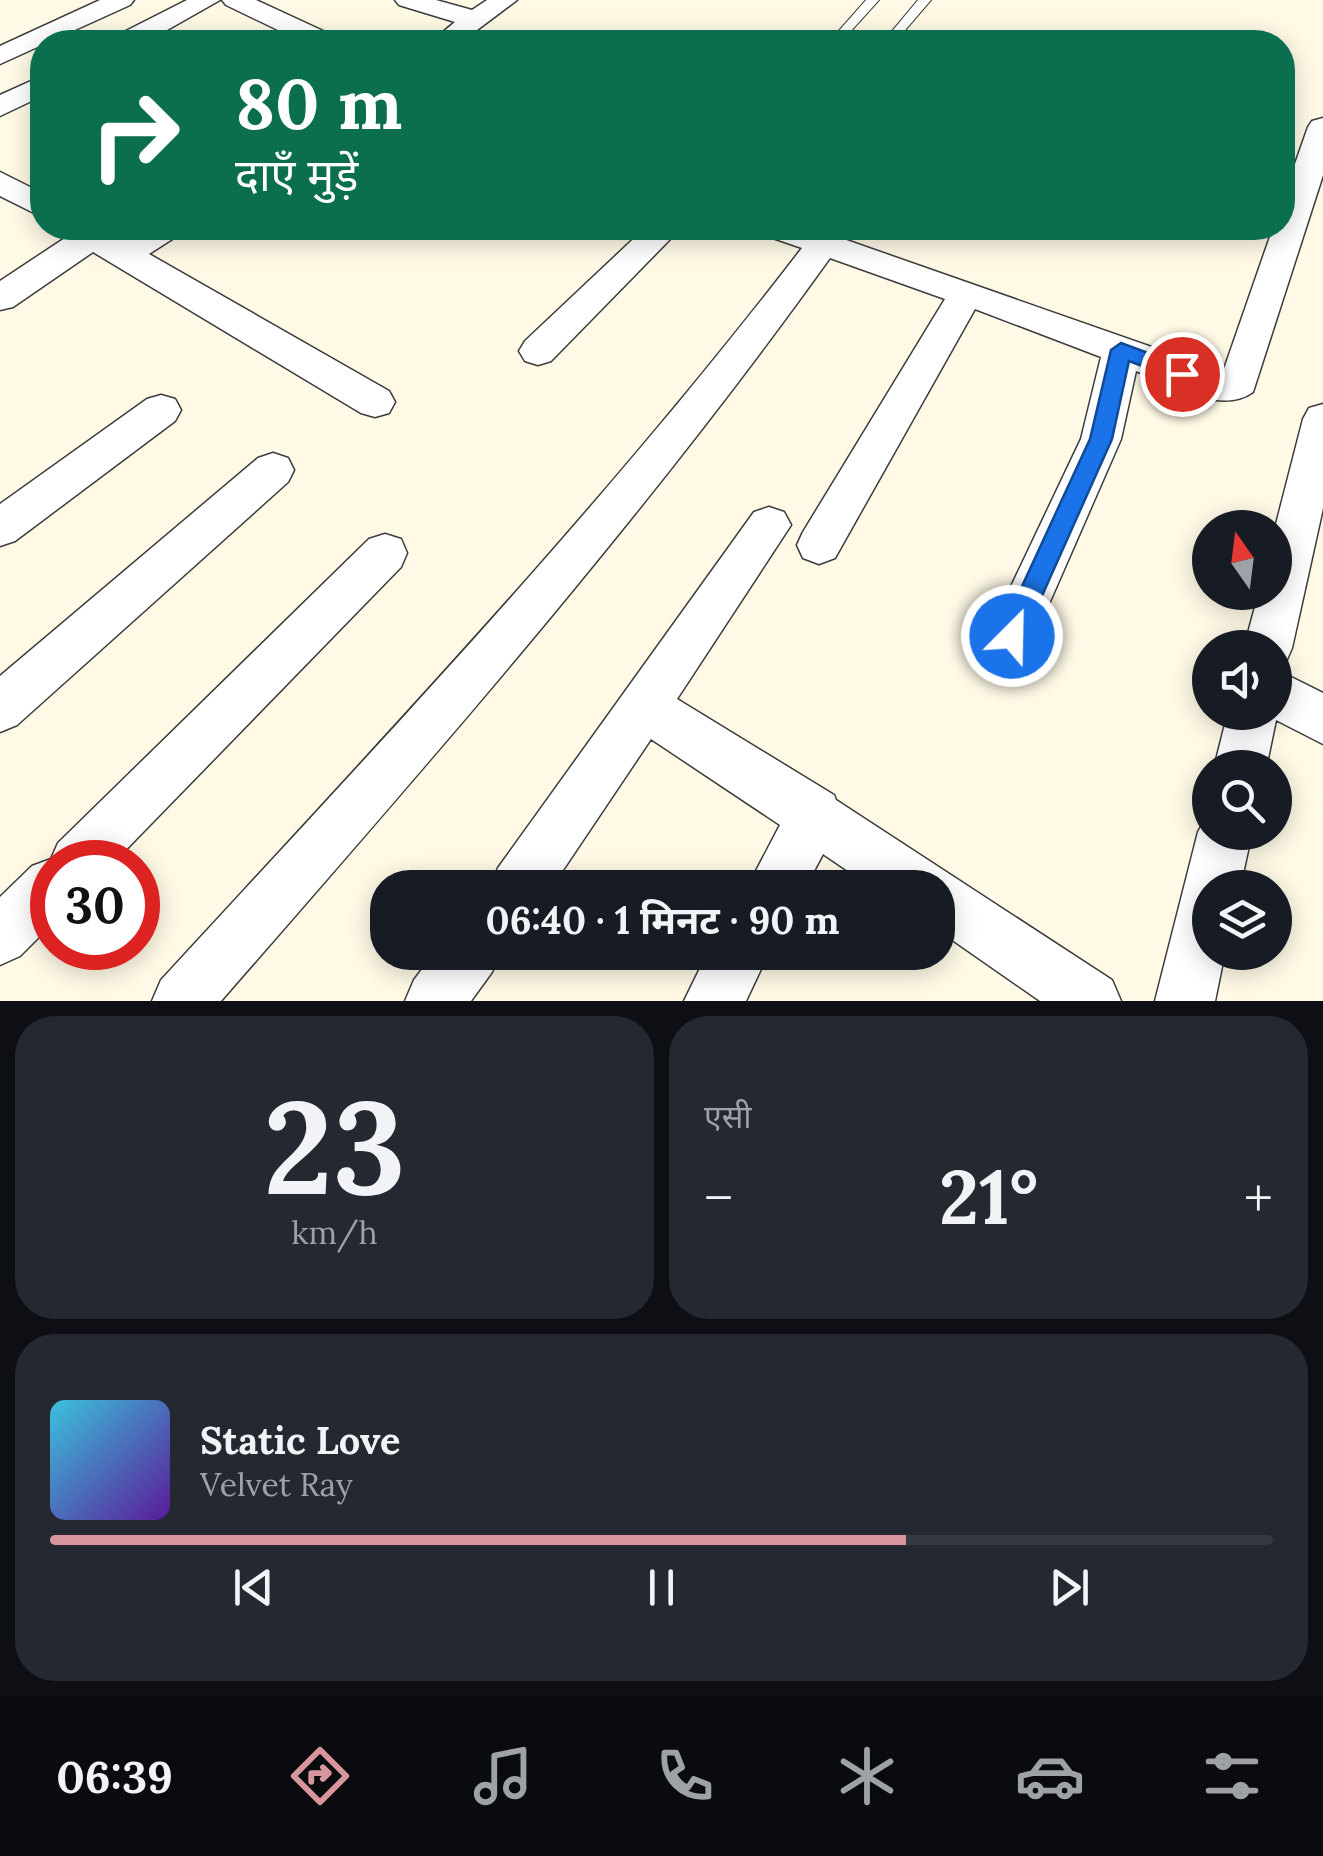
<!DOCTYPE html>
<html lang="hi">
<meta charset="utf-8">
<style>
body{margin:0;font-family:Lora,"Noto Sans Devanagari",serif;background:#242831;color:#f1f3f6;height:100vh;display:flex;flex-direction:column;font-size:38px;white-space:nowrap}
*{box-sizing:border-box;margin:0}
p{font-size:32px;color:#9ea1a6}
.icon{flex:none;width:55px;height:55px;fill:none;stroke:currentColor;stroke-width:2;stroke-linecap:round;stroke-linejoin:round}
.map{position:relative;height:1001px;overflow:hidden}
.panel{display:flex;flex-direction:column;gap:15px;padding:15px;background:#0d0f14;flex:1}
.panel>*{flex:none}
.banner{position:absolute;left:30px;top:30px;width:1265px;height:210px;border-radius:40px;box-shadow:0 5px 25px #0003;background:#0b6e4f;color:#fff;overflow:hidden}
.needle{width:65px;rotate:346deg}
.fabs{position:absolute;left:1192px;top:510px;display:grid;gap:20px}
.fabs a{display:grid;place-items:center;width:100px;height:100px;border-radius:50%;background:#171b24;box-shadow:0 5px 25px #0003;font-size:50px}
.speed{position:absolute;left:30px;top:840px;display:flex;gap:20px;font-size:50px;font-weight:700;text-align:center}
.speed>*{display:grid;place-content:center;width:130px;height:130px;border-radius:50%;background:#171b24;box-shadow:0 5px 25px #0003;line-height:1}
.speed .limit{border:15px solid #d22;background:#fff;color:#111}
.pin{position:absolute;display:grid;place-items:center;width:85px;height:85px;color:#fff;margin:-42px;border:5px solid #fff;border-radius:50%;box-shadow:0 2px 10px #0007}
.me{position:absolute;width:110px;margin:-55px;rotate:23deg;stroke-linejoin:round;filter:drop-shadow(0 0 8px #0008)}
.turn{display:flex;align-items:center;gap:35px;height:210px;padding:0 40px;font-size:45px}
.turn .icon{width:130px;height:130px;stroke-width:2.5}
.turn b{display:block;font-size:70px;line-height:85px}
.big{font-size:75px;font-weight:700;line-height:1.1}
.panel .card{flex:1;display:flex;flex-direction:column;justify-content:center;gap:15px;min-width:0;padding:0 35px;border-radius:40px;background:#242831}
.panel .dial{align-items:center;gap:0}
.dial b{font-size:130px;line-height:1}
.song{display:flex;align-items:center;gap:30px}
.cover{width:120px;height:120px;border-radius:15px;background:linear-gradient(135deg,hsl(190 70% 55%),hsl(270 70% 35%))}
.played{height:10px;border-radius:5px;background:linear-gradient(90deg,#d7969d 70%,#363941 70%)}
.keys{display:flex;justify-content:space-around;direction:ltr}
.heat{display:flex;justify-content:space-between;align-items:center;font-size:55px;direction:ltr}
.panel .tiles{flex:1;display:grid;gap:15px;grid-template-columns:1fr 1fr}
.card:last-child{grid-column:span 2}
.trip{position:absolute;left:370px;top:870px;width:585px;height:100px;border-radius:40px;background:#171b24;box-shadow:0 5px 25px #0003;font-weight:700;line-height:100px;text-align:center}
.tabs{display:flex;height:160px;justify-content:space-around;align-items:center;background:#090b0e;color:#9ea1a6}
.tabs .icon{width:70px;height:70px}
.tabs .active{color:#d7969d}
.tabs b{font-size:45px;color:#f1f3f6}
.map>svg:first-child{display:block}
</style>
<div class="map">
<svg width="1323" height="1001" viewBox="0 0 1323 1001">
<rect width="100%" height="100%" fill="#fff9e6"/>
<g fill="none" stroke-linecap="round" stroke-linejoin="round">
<g stroke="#3c3c3c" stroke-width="2">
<path id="service" d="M 866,0 L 879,0 L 841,42 L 829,42 Z
M 918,0 L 931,0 L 895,42 L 883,42 Z"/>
</g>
<g stroke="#3c3c3c" stroke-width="3">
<path id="minor" d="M 100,0 L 134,0 L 130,5 L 0,64 L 0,46 Z
M 187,0 L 220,0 L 146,42 L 112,42 L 116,36 Z
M 222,0 L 256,0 L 334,36 L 338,42 L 303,42 L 226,5 Z
M 395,0 L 436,0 L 472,10 L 487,0 L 517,0 L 461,42 L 431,42 L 455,22 L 399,5 Z
M 42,76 L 42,96 L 0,116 L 0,95 Z
M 1323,118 L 1323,175 L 1253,392 C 1220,416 1168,383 1136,371 L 1121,439 L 1028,652 L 1011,659 L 994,652 L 987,637 L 1081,439 L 1101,357 L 975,309 L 835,558 L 819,564 L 803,558 L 797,545 L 803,532 L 945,299 L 830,258 C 643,519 432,759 221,1001 L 152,1001 L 161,980 C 381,741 604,506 802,248 L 767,236 L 763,228 L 812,228 L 1223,372 L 1273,228 L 1282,228 L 1282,201 L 1308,127 L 1312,121 Z
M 0,172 L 42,193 L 42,217 L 0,196 Z
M 62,228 L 102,228 L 123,239 L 142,228 L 181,228 L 177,236 L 149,254 L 389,391 L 395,402 L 389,413 L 375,417 L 361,413 L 93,252 L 13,307 L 0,310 L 0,281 L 68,236 Z
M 645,228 L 681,228 L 551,361 L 538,365 L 525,361 L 519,351 L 525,341 Z
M 161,395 L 175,399 L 181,410 L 175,421 L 15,541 L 0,546 L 0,504 L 147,399 Z
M 1323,404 L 1323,508 L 1292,648 L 1285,664 L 1275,667 L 1275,648 L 1244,648 L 1259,592 L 1275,592 L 1275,528 L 1303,419 L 1309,408 Z
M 273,453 L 288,458 L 294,470 L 288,482 L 17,725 L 0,732 L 0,676 L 258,458 Z
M 769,507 L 784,512 L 791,525 L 677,699 L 834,795 L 836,800 L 1112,980 L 1121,1001 L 1040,1001 L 938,930 L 938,888 L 873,888 L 823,854 L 805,888 L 747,888 L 780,825 L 651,739 L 551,888 L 490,888 L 498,868 L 754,512 Z
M 385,534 L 401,539 L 407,553 L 401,567 L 114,862 L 52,862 L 52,924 L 20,956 L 0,965 L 0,897 L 32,866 L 51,859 L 58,843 L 369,539 Z
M 1275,669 L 1323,693 L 1323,744 L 1276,720 L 1266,768 L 1214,768 L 1228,712 L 1275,712 Z
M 1210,811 L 1210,832 L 1252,832 L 1240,888 L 1210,888 L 1210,952 L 1225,952 L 1215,1001 L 1155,1001 L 1198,832 Z
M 435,952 L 501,952 L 492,972 L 471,1001 L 405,1001 L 414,980 Z
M 708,952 L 769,952 L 746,1001 L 684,1001 Z"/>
</g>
<use href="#service" fill="#fff" fill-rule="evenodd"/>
<use href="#minor" fill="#fff" fill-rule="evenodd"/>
</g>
<path fill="#1a73e8" stroke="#114b97" stroke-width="2.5" d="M 1121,343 L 1189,368 L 1192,374 L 1182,381 L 1129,361 L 1112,439 L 1020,645 L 1012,648 L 1003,645 L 999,636 L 1090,439 L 1111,350 Z"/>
</svg>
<div class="fabs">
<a><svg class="needle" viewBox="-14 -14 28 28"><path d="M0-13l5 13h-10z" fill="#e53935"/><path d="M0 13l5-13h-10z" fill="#9ea1a6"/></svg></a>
<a><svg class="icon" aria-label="sound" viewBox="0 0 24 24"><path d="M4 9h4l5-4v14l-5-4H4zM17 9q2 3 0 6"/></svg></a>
<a><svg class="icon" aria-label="search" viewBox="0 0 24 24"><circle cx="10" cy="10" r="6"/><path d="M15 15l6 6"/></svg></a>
<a><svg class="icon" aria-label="layers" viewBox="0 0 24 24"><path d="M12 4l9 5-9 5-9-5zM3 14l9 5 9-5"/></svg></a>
</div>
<div class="speed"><div class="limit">30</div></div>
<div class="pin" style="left:1182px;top:374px;background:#d93025"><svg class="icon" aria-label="arrive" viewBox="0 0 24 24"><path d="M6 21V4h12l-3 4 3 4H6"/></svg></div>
<svg class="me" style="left:1012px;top:636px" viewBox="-20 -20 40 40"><circle r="17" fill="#1a73e8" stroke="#fff" stroke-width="3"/><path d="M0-11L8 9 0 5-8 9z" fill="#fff"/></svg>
<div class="trip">06:40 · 1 मिनट · 90 m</div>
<div class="banner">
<div class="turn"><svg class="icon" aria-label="right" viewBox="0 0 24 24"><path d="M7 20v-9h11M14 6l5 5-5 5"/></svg><div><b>80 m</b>दाएँ मुड़ें</div></div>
</div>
</div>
<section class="panel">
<div class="tiles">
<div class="card dial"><b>23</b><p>km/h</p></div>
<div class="card"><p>एसी</p>
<div class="heat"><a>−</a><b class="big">21°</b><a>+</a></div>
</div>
<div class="card">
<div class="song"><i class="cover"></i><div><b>Static Love</b><p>Velvet Ray</p></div></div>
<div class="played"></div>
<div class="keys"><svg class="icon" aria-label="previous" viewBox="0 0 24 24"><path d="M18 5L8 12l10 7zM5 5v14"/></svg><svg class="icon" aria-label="pause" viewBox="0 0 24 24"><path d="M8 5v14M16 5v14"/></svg><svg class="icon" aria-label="next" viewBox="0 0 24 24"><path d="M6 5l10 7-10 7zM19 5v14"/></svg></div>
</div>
</div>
</section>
<nav class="tabs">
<b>06:39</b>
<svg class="icon active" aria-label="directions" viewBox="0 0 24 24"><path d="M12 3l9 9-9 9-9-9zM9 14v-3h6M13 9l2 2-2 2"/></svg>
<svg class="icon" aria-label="music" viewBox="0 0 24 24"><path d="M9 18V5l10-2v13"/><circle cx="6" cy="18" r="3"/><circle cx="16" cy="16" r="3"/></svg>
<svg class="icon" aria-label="phone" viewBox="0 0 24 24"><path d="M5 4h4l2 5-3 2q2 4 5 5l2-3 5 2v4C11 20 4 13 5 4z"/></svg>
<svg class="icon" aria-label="climate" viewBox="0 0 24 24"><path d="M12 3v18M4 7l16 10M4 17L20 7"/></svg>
<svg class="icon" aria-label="car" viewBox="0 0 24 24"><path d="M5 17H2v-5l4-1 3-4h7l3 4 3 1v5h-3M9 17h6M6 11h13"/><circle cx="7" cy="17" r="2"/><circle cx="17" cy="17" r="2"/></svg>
<svg class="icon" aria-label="filters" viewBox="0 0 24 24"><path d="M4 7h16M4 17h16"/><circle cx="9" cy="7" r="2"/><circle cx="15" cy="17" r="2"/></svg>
</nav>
